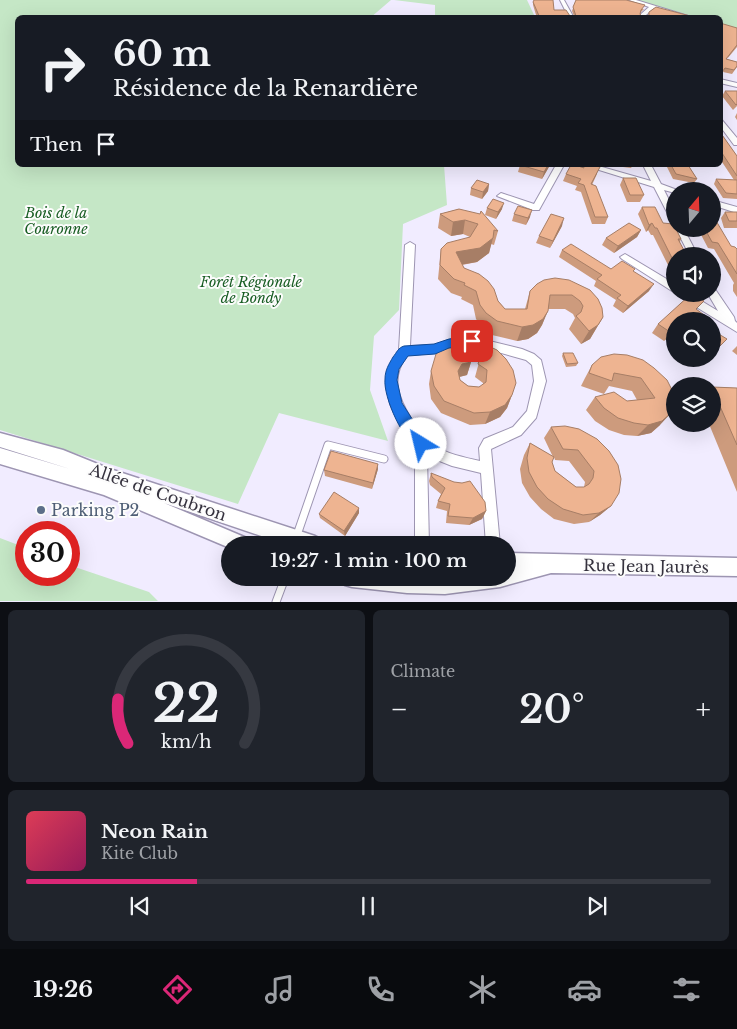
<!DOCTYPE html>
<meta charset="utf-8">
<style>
body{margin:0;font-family:"Libre Baskerville",serif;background:#20242c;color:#f1f3f6;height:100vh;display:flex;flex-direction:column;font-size:19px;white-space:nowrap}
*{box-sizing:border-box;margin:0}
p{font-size:16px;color:#9ea1a6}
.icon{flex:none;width:28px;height:28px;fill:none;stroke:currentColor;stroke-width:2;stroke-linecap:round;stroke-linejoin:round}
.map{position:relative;height:602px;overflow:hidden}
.panel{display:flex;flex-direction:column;gap:8px;padding:8px;background:#0d0f14;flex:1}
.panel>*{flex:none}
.banner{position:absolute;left:15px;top:15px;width:708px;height:152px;border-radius:8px;box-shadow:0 5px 20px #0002;background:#171b24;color:#f1f3f6;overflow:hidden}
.needle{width:32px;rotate:19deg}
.fabs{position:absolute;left:666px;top:182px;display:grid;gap:10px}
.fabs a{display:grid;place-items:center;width:55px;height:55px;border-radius:50%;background:#171b24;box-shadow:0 5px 20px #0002;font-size:25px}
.speed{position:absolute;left:15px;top:521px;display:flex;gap:10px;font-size:25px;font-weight:700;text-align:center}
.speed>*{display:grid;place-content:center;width:65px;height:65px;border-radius:50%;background:#171b24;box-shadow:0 5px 20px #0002;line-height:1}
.speed .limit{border:8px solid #d22;background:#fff;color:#111}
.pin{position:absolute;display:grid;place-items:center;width:42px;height:42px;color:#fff;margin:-21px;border-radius:10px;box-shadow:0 2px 8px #0006}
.me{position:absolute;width:55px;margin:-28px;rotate:324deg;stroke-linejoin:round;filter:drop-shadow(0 0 4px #0008)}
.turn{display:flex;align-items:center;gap:18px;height:105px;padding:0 15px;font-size:22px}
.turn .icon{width:65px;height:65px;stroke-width:2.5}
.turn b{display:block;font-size:35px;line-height:42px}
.then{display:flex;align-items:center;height:48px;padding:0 15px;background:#0003;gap:10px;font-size:19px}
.big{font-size:38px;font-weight:600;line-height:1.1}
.panel .card{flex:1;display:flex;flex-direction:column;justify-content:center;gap:8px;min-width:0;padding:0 18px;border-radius:8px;background:#20242c}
.panel .dial{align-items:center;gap:0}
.dial svg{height:130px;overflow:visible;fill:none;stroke:#363941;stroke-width:7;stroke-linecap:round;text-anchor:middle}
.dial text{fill:#f1f3f6;stroke:none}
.song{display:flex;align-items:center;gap:15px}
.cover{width:60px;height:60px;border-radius:8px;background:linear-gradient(135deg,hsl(350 70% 55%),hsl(330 70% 35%))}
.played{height:5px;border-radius:2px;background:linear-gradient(90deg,#db2777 25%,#363941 25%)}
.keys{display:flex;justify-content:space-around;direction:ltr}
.heat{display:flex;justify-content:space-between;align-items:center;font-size:28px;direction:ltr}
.panel .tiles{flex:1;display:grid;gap:8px;grid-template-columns:1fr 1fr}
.card:last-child{grid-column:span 2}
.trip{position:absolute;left:221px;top:536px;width:295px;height:50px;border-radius:25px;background:#171b24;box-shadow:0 5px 20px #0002;font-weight:600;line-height:50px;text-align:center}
.menu{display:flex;height:80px;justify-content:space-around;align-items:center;background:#090b0e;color:#9ea1a6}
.menu .icon{width:35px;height:35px}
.menu .on{color:#db2777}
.menu b{font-size:22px;color:#f1f3f6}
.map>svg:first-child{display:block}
</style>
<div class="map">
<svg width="737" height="602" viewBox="0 0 737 602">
<rect width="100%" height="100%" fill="#f1ecff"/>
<path fill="#c5e7c6" d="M 0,0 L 391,0 L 370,18 L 18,18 L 18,165 L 444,165 L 447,205 L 403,224 L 399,310 L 374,336 L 370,390 L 388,441 L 279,413 L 238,504 L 0,430 Z
M 394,0 L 527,0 L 535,17 L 435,17 L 435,5 Z
M 635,0 L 737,0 L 737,29 L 720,24 L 720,18 L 696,17 Z
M 0,538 L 26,548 L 26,575 L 69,575 L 69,565 L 149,592 L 158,601 L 0,601 Z"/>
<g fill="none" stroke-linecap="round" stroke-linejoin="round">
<g stroke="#9d95b2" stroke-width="9">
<path id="service" d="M 245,543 L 256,541 L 280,545
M 298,545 L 296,540 L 298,532 L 328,445 L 384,459
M 276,602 L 285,578"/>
</g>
<g stroke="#9d95b2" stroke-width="2">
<path id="minor" d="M 560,0 L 564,0 L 574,18 L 569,18 Z
M 629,0 L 636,0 L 695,18 L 686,18 L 654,8 L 646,15 L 646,18 L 640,18 L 641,14 L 649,7 Z
M 720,79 L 737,83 L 737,87 L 720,83 Z
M 720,119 L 722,120 L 737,138 L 737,145 L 734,145 L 720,126 Z
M 556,165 L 564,165 L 539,210 L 533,210 L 497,196 L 501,193 L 534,204 Z
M 583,165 L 595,165 L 651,181 L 643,165 L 651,165 L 661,184 L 680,191 L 675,191 L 675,193 L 664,190 L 675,212 L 675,223 L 671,220 L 654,187 Z
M 712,200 L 737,207 L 737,213 L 712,205 Z
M 676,229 L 684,229 L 698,256 L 690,256 Z
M 410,242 L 415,245 L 410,346 L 435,345 L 449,340 L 473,337 L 522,349 L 534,354 L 541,360 L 546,381 L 536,418 L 521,435 L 491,449 L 500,545 L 486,545 L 481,473 L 452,466 L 427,456 L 429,545 L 415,545 L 415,446 L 396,417 L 390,404 L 386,386 L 388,369 L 399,350 L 405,245 ZM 473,345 L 526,360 L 532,365 L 534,381 L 527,411 L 513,427 L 484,439 L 479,448 L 480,461 C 463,457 446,454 432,444 C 422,438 417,430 412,420 C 398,397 390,379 407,355 L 435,353 L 449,348 Z
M 625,254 L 675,284 L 675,293 L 622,259 L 620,257 Z
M 712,288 L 715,289 L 734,317 L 735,321 L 737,323 L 737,332 L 680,297 L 678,294 L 690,294 L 718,311 L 708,294 L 712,294 Z"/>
</g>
<g stroke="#9d95b2" stroke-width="3">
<path id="tertiary" d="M 0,433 L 63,450 L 110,469 L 315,536 L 321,539 L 324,545 L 288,545 L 164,503 L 249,539 L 252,545 L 230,545 L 230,548 L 104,495 L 0,464 L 0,448 L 70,469 L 0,447 Z
M 508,553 L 737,558 L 737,576 L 551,573 L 500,587 L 445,594 L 407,593 L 352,587 L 345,585 L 343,578 L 508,578 Z"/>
</g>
<use href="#service" stroke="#fff" stroke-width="7"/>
<use href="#minor" fill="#fff" fill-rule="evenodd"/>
<use href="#tertiary" fill="#fff" fill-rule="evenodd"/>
</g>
<path fill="#cd9b7d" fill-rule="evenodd" d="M 576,0 L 644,9 L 640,13 L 641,16 L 648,16 L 649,12 L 698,18 L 537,18 L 533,5 L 533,2 L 570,16 L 574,16 L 572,11 Z
M 737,28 L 737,47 L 727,59 L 737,62 L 737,67 L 732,74 L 723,72 Z
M 725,91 L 737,91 L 737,106 L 733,110 L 722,96 Z
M 737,113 L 737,120 L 735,117 Z
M 720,132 L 737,156 L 737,199 L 723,198 L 714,184 L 716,179 L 734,180 L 720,159 Z
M 520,165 L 550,165 L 542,179 L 518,172 Z
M 581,165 L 593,165 L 597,174 L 592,185 L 608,217 L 605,224 L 592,224 L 581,192 L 575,190 L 577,186 L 563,181 L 566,174 L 580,166 Z
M 623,165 L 633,165 L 631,168 L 623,167 Z
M 666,165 L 688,165 L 697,179 L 694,183 L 673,179 Z
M 623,178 L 644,195 L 640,202 L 627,202 L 620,185 Z
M 489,184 L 488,191 L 482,199 L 470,195 L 471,188 Z
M 642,207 L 681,239 L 680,242 L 675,256 L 675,281 L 668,273 L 670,269 L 653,235 L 651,235 L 648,230 L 646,232 L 638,214 Z
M 487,208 L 502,209 L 496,219 L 485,215 Z
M 459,209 L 498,231 L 494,245 L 491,244 L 489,253 L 477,262 L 462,265 L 464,268 L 498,301 L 505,309 L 525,309 L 530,291 L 555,278 L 603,317 L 590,339 L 581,344 L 569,329 L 575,318 L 573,314 L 565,309 L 548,309 L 542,325 L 537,333 L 528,339 L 517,341 L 492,335 L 482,327 L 476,319 L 473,305 L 461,299 L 462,297 L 451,293 L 438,279 L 441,249 L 470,237 L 463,234 L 451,236 L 438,228 L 440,214 Z
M 725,212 L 737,212 L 737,228 L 724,228 L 721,218 Z
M 514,214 L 530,217 L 526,225 L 512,221 Z
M 562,226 L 550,248 L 536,243 L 539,236 Z
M 698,229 L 712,229 L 731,246 L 737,249 L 737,297 L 733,291 L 733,285 L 734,283 L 714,249 L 708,248 Z
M 641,230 L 637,237 L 614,253 L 602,245 L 606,238 Z
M 562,250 L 611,269 L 634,272 L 649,291 L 623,313 L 613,306 L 616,300 L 594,286 L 596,281 L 559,257 Z
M 675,321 L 675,335 L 672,333 L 664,341 L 652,333 L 658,324 Z
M 712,330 L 719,348 L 712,354 Z
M 484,344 L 512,395 L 507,408 L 500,417 L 485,424 L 470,425 L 441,413 L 431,399 L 429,384 L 431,371 L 471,362 L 467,375 L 459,377 L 460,380 L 468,386 L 479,387 L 483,385 L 483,383 L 475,377 Z
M 737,346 L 737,355 L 732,351 Z
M 563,353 L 578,363 L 576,366 L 566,367 L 562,356 Z
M 592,365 L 654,368 L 660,425 L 651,433 L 637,436 L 624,435 L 609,430 L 595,421 L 586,410 L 595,397 L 627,401 L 637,400 L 632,391 L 609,386 L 604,394 L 581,386 L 585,378 Z
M 712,387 L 737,388 L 737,492 L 709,424 L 712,424 Z
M 551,427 L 579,429 L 611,506 L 600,515 L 589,522 L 574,524 L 554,519 L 541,509 L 530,497 L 522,483 L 520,469 L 524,455 L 530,443 L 553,457 L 544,438 ZM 554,457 L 555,460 L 569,461 L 585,482 L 584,487 L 576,487 L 555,471 L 552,462 Z
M 378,469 L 372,489 L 325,476 L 324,470 Z
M 431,473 L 486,511 L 482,519 L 469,525 L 446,523 L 447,511 L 436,508 L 438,501 L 441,494 L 430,485 L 429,481 Z
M 359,513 L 345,536 L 320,518 L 319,514 Z"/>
<path fill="#a77e66" d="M 548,165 L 550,165 L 542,179 L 544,172 Z
M 489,184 L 488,191 L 482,199 L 483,192 Z
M 504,203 L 502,209 L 496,219 L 498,212 Z
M 532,210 L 530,217 L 526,225 L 528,218 Z
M 564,218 L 562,226 L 550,248 L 553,241 Z
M 465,220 L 463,234 L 451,236 L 453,222 Z
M 652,223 L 648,230 L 646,232 L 649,225 Z
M 641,230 L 637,237 L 614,253 L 618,246 Z
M 493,238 L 489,253 L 477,262 L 453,266 L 456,252 Z
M 654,284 L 649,291 L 623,313 L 628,306 Z
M 548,311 L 542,325 L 537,333 L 528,339 L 517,341 L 522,327 Z
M 603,317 L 590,339 L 581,344 L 589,331 Z
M 675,328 L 675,330 L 664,341 L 670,332 Z
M 471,362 L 467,375 L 459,377 L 458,371 L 462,364 Z
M 512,395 L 507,408 L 500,417 L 485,424 L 490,412 Z
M 671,413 L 660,425 L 651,433 L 637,436 L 648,425 Z
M 378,464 L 378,469 L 372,489 L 373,483 Z
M 611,506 L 600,515 L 589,522 L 599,513 Z
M 359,508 L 359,513 L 345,536 L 344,531 Z
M 486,511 L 482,519 L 469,525 L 473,518 Z"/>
<path fill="#eeb491" stroke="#a77e66" d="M 534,0 L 553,0 L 554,10 L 566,10 L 570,16 L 576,16 L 573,7 L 576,0 L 626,0 L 645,5 L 641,10 L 640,14 L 641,16 L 649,16 L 649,12 L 656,7 L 698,18 L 540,18 L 533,2 Z
M 720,23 L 737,28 L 737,45 L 726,59 L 737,62 L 737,66 L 734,70 L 725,68 L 720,75 Z
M 725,91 L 737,91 L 737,104 L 736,105 Z
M 720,132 L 737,156 L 737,176 L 720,150 Z
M 520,165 L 548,165 L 544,172 Z
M 571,165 L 575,165 L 584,168 L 583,165 L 593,165 L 600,167 L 591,184 L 596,186 L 608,217 L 595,217 L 584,185 L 578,183 L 581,179 L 566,174 Z
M 671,165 L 688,165 L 697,179 L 676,174 Z
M 623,178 L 636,178 L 644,195 L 630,195 Z
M 716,179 L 737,180 L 737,194 L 726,193 Z
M 477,180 L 489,184 L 483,192 L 471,188 Z
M 493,199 L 504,203 L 498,212 L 487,208 Z
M 518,206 L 532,210 L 528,218 L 514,214 Z
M 642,207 L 655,207 L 663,223 L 673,224 L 675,229 L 676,229 L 681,239 L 678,239 L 687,256 L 675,256 L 675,264 L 657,228 L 655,228 L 652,223 L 649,225 Z
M 459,209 L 480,214 L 481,211 L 498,231 L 494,230 L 493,238 L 480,248 L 456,252 L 464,268 L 479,274 L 488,281 L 494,289 L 498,301 L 505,309 L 527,309 L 530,291 L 537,284 L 544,280 L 555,278 L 569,280 L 590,290 L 598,299 L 602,308 L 603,317 L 598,325 L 589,331 L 576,316 L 581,312 L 583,306 L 580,301 L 572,295 L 550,295 L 548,311 L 543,319 L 533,325 L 522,327 L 497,321 L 486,313 L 480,305 L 476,291 L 464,285 L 465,283 L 454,279 L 440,265 L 441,249 L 447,243 L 470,237 L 478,224 L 465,220 L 453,222 L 440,214 Z
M 725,212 L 737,212 L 737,221 L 729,221 Z
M 551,214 L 564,218 L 553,241 L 539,236 Z
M 712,214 L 731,246 L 735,247 L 737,249 L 737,274 L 718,243 L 712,242 L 705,229 L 712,229 Z
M 629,223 L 641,230 L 618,246 L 606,238 Z
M 571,244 L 611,269 L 622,261 L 635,269 L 633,271 L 654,284 L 628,306 L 617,298 L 621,295 L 597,279 L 602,275 L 562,250 Z
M 691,294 L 704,301 L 696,309 L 711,320 L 710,321 L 675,321 L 675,328 L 670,332 L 658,324 Z
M 712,330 L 727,339 L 716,350 L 712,348 Z
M 461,342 L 471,362 L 462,364 L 458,371 L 460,380 L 468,386 L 479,387 L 486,382 L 487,370 L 478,364 L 484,344 L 497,350 L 506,359 L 513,370 L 516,383 L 512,395 L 505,405 L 490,412 L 474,413 L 444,401 L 434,386 L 431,371 L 436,354 L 449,344 Z
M 563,353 L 573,353 L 578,363 L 567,364 Z
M 614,354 L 627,355 L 643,360 L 654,368 L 667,380 L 672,390 L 674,403 L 671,413 L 662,421 L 648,425 L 634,423 L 618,418 L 604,408 L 595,397 L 614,392 L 627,401 L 655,398 L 641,378 L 614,373 L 612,381 L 589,373 L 592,365 L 601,357 Z
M 712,387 L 737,388 L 737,445 L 712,388 Z
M 565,426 L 579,429 L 597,439 L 609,451 L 618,465 L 621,479 L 619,493 L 611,506 L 599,513 L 583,515 L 563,509 L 548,499 L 537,487 L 529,472 L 527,458 L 530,443 L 554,457 L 552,462 L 555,471 L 576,487 L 584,487 L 589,484 L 593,478 L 594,471 L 578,450 L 563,449 L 551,427 Z
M 331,451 L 378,464 L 373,483 L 324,470 Z
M 431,473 L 454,482 L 462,483 L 470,481 L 485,502 L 486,511 L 473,518 L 448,516 L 450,504 L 438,501 L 445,488 L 432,477 Z
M 334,492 L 359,508 L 344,531 L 319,514 Z"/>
<path fill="#1a73e8" stroke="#114b97" d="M 472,336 L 477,338 L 479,341 L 477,345 L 449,348 L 435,354 L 408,356 L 399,369 L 397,380 L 402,403 L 428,444 L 426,448 L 421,450 C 404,444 383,397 385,379 C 385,370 389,364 393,357 C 397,352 398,348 404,346 L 434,344 L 449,339 Z"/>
<circle fill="#5c6f8a" stroke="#fcfcfc" stroke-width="2" cx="41" cy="510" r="5"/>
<g text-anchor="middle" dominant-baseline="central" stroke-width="4" stroke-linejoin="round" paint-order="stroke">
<g font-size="14" font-style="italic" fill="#185d23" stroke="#fcfcfc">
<text x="56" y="213">Bois de la<tspan x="56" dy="16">Couronne</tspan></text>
<text x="251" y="282">Forêt Régionale<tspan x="251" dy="16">de Bondy</tspan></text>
</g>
<g font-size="16" fill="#35323e" stroke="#fcfcfc">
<text transform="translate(158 492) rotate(19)">Allée de Coubron</text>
<text transform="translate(646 566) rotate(1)">Rue Jean Jaurès</text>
</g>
<g font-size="16" fill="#4e5e75" stroke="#fcfcfc" text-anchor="start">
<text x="51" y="510">Parking P2</text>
</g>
</g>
</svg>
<div class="fabs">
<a><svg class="needle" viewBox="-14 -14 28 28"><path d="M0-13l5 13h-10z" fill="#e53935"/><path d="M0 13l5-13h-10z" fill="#9ea1a6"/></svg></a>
<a><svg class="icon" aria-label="sound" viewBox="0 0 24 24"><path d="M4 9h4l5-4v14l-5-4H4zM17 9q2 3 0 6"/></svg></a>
<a><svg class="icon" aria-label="search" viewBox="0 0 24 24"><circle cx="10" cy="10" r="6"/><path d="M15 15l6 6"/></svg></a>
<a><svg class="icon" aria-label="layers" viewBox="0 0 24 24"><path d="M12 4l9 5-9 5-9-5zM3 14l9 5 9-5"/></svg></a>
</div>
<div class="speed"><div class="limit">30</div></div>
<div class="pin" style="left:472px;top:341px;background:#d93025"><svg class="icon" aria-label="arrive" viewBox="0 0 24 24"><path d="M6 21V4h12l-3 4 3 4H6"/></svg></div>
<svg class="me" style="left:421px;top:444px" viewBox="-20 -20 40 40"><circle r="19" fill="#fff"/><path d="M0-13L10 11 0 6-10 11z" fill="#1a73e8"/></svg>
<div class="trip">19:27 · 1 min · 100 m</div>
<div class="banner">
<div class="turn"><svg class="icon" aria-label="right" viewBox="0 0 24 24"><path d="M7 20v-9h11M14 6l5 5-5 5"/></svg><div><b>60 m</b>Résidence de la Renardière</div></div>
<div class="then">Then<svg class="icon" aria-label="arrive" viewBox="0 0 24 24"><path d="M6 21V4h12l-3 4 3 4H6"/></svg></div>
</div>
</div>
<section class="panel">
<div class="tiles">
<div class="card dial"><svg viewBox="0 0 100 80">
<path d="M14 69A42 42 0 1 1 86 69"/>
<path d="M14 69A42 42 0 0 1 8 42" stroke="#db2777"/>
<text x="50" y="56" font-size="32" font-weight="700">22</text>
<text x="50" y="72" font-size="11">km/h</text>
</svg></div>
<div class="card"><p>Climate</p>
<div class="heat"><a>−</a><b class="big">20°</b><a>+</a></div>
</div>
<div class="card">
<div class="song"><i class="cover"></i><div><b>Neon Rain</b><p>Kite Club</p></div></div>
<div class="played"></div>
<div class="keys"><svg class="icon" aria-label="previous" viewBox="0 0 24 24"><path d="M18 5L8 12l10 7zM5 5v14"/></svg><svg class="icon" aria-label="pause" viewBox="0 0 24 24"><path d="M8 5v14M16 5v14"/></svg><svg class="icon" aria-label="next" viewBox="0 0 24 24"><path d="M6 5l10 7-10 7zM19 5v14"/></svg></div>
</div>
</div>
</section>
<nav class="menu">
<b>19:26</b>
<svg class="icon on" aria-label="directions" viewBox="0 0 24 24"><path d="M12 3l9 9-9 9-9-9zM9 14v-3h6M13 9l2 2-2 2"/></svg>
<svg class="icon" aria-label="music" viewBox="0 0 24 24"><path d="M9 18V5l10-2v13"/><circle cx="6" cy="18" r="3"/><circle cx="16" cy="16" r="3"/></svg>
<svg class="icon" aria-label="phone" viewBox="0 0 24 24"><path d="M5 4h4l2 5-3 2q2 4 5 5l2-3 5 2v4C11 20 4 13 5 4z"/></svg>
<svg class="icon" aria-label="climate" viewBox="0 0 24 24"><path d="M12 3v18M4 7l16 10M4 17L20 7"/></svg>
<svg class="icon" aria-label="car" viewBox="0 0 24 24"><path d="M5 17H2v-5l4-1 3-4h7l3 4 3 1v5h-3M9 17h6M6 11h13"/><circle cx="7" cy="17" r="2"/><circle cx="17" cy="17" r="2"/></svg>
<svg class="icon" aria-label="filters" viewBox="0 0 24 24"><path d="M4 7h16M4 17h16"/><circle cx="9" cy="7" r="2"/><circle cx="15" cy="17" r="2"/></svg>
</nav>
